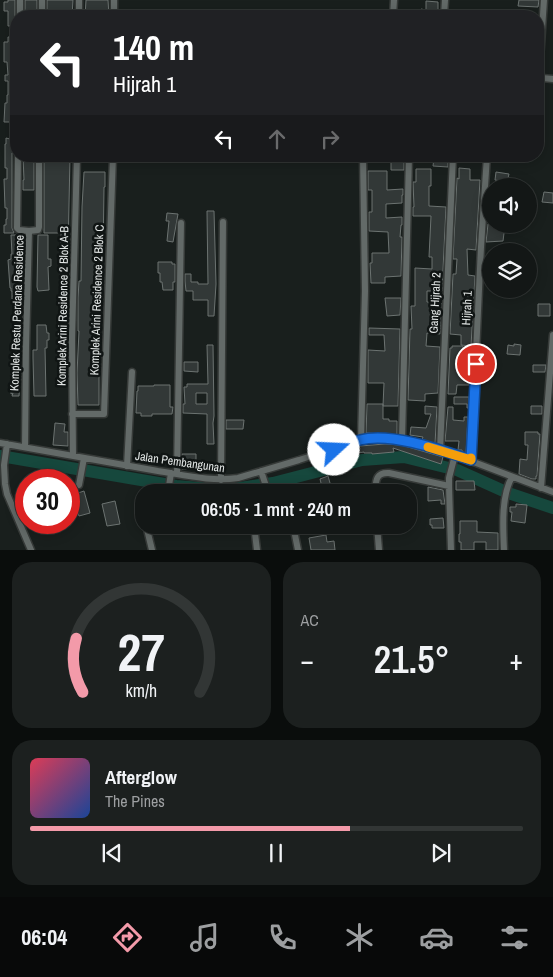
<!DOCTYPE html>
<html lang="id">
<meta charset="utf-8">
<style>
body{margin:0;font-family:"Archivo Narrow",sans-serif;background:#1c201f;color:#f1f3f6;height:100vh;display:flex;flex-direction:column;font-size:19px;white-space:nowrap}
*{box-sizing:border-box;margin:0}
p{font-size:16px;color:#9d9fa1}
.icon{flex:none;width:28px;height:28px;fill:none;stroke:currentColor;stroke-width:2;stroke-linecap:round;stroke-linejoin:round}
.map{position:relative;height:550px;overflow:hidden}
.panel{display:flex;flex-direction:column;gap:12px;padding:12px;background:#0a0d0c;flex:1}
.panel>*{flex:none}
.hud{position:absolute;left:10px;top:10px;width:534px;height:152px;border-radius:20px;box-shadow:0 2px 12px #0003,0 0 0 1px #323635;background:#202124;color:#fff;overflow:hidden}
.controls{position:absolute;left:482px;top:178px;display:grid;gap:10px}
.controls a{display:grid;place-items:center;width:55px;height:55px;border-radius:50%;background:#131716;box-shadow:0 2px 12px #0003,0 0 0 1px #323635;font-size:25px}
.speed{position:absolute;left:15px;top:469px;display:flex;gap:10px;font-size:25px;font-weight:700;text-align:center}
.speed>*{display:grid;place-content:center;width:65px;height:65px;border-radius:50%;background:#131716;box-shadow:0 2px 12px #0003,0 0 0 1px #323635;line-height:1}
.speed .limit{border:8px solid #d22;background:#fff;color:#111}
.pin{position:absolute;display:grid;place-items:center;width:42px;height:42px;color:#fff;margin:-21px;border:2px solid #fff;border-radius:50%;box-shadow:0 1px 5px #0007}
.me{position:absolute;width:55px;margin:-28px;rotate:70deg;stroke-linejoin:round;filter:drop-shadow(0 0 4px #0008)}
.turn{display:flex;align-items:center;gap:18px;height:105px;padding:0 20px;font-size:22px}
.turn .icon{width:65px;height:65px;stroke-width:2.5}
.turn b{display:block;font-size:35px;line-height:42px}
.lanes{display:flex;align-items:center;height:48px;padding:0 20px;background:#0003;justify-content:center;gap:25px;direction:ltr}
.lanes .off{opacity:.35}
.big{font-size:38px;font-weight:600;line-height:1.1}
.panel .widget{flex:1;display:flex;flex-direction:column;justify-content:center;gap:8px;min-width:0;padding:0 18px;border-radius:20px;background:#1c201f}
.panel .dial{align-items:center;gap:0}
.dial svg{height:130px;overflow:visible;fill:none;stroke:#323635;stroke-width:7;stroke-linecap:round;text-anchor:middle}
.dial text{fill:#f1f3f6;stroke:none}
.song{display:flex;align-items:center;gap:15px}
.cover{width:60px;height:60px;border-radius:8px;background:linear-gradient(135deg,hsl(350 70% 55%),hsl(220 70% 35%))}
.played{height:5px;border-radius:2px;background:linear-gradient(90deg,#f39aa9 65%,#323635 65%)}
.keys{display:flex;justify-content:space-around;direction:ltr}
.heat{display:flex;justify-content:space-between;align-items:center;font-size:28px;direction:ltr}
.panel .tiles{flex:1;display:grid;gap:12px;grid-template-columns:1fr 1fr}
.widget:last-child{grid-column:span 2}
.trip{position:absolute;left:135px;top:484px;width:282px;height:50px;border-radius:20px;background:#131716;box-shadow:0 2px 12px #0003,0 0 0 1px #323635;font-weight:600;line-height:50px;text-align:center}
.tabs{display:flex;height:80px;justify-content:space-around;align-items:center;background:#080909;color:#9d9fa1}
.tabs .icon{width:35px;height:35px}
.tabs .active{color:#f39aa9}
.tabs b{font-size:22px;color:#f1f3f6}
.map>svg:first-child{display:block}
</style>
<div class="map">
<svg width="553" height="550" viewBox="0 0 553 550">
<rect width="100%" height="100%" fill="#191f1d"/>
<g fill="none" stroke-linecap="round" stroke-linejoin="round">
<path stroke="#16483d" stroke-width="12" d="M 0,456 L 176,486 L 226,490 L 273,483 L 362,460 L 404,457 L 457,470 L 508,493 L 553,508"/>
</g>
<path fill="#323837" stroke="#6c7371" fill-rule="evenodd" d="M 8,0 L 15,0 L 15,16 L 16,19 L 16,122 L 4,122 L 5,103 L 7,103 L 7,95 L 8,95 L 8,81 L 5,81 L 5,75 L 8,75 L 7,62 L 4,62 L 4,42 L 8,42 L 8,37 L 11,37 L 11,26 L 8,26 L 8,11 L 4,11 L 4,2 L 8,2 Z
M 25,0 L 37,0 L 37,16 L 25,16 Z
M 47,0 L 73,0 L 72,16 L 47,16 Z
M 86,0 L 108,0 L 109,16 L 85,16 Z
M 519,0 L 539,0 L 538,7 L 518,6 Z
M 426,1 L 438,2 L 438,10 L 439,11 L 439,16 L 420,16 L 421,9 L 426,10 Z
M 10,136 L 16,136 L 14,153 L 12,153 L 12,228 L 14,233 L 4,233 L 4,225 L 6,225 L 6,219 L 7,219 L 7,208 L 5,208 L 4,179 L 7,179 L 7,168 L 5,168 L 5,144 L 6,144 L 6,138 L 10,139 Z
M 23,156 L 34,156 L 34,190 L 23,190 L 23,180 L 24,180 Z
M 44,156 L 70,157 L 67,299 L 60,299 L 61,233 L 44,233 Z
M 391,157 L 404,157 L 404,170 L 391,170 Z
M 434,158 L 448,158 L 448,167 L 433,166 Z
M 459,168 L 470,169 L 470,180 L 480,180 L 476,250 L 467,249 L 468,275 L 475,276 L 471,346 L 461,345 L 461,335 L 450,334 L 453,274 L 456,274 L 457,259 L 453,259 L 457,178 L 459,179 Z
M 416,169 L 431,169 L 431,186 L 429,186 L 429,206 L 446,207 L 442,291 L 427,291 L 427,302 L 441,303 L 440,334 L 427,333 L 426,346 L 440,347 L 438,393 L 425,394 L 425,401 L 408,400 L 410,329 L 412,329 L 411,306 L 415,306 L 415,268 L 432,269 L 432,257 L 429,257 L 431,216 L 413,216 L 413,207 L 414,207 L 413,182 L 416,182 Z
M 368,171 L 387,171 L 387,190 L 403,189 L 403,195 L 402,195 L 402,203 L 386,204 L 386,218 L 402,217 L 402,225 L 401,225 L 400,237 L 402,237 L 401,276 L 385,277 L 385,283 L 371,283 L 370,263 L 372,263 L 372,253 L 389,253 L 388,232 L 369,231 L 369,212 L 372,212 L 372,190 L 368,190 Z
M 84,172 L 105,172 L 105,187 L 104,187 L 103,259 L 101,259 L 101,280 L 102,280 L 100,317 L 101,317 L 100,353 L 101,353 L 100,368 L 99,368 L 99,405 L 78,405 L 77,373 L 79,331 L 78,331 L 78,298 L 79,281 L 81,281 L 82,207 Z
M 496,172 L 509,174 L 507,182 L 495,180 Z
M 544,192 L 553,193 L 553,203 L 542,202 Z
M 207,211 L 214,211 L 216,284 L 214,316 L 208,316 L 208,300 L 193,300 L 193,291 L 186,291 L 185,281 L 185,274 L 191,274 L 191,282 L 198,282 L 198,284 L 208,284 Z
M 167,213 L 178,214 L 173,242 L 167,241 L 169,221 L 166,221 Z
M 488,224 L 505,225 L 503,241 L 486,242 Z
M 11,235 L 23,235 L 23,251 L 22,299 L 12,299 L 12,291 L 11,291 L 11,288 L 10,288 L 8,260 L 11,259 L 11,254 L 12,254 Z
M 38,235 L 48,235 L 48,259 L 51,259 L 51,266 L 48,267 L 49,290 L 38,291 L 37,287 Z
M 158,262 L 172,262 L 172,264 L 175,264 L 175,282 L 173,282 L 173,290 L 163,290 L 162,282 L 160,282 L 160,273 L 158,273 Z
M 385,298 L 401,298 L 400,315 L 387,316 Z
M 538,304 L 550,304 L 550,316 L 538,316 Z
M 37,325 L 46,325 L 47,333 L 49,333 L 49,340 L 47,340 L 47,348 L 45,348 L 46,396 L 34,396 L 33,358 L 33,350 L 37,350 Z
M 369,328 L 400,329 L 398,406 L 383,406 L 384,383 L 368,383 L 368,350 L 385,351 L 384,335 L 369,335 Z
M 514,344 L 521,345 L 520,355 L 507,354 L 508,345 L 514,346 Z
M 207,345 L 213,345 L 214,416 L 213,423 L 214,444 L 207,444 L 207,414 L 183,413 L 183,404 L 185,404 L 184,387 L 187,387 L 187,384 L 208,384 ZM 196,393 L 207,393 L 207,404 L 196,404 Z
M 452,346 L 463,346 L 462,356 L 471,357 L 470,385 L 457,385 L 456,394 L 448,394 L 450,348 L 452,348 Z
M 12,348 L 20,348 L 21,380 L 20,380 L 19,396 L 12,396 L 13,393 L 11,394 L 11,373 L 14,372 Z
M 184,362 L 198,362 L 198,372 L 184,371 Z
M 533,365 L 546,365 L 545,372 L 533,372 Z
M 154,385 L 170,385 L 170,407 L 173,407 L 172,414 L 152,414 L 152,416 L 141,416 L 141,413 L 136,413 L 137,391 L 138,391 L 138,386 L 154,386 Z
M 454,397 L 469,397 L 468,408 L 467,408 L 467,404 L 454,404 Z
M 367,404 L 383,404 L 383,419 L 389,419 L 389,421 L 397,421 L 397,435 L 366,433 Z
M 425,406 L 437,407 L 435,444 L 422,440 L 423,437 L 410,435 L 411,427 L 426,428 L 431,414 L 425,414 Z
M 531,406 L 542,406 L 542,414 L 531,414 Z
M 448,407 L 453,407 L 453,420 L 464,421 L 464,417 L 468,417 L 466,454 L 462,452 L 462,450 L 458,450 L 459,441 L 445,441 Z
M 226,420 L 244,420 L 243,429 L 226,429 Z
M 55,423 L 65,424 L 64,432 L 68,432 L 68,446 L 53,445 Z
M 525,432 L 538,432 L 538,434 L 540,434 L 537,476 L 536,476 L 536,479 L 532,479 L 519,474 L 520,459 L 527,460 L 528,445 L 525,445 Z
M 385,444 L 401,445 L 443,457 L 441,464 L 393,448 L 394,452 L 372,454 L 372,453 L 364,453 L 364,452 L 351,454 L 350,449 L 360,446 Z
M 182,454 L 196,454 L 196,468 L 182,469 Z
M 328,476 L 332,490 L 323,492 L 308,492 L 308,490 L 322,487 L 320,479 Z
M 456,481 L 474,481 L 475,490 L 456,490 Z
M 428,487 L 443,490 L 445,504 L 441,504 L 441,500 L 428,501 Z
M 84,491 L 90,513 L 79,516 L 72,495 Z
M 115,501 L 120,524 L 107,526 L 102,504 Z
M 516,504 L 527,505 L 525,523 L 511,521 L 512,512 L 510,512 L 510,507 L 516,507 Z
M 443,518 L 444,528 L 432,528 L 432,525 L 430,525 L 430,519 Z
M 460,521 L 477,521 L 477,532 L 498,533 L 498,550 L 486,550 L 486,542 L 474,542 L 474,550 L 461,550 L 461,542 L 459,542 L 459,534 L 460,534 Z
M 259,525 L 282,525 L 282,526 L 260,533 Z
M 326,535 L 327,542 L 334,541 L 335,550 L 311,550 L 309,538 Z"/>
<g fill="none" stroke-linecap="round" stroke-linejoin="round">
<g stroke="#363a38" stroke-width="9">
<path id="minor" d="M 544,0 L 539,74 L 542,78 L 553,79
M 20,16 L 20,0
M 42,16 L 42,0
M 79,16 L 79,0
M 114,16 L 114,0
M 393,16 L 394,0
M 444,16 L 445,0
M 18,156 L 17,228 L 19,230 L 29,231
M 72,414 L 104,414 L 113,156
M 361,440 L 365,291 L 363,156
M 402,440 L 409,156
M 0,443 C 53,452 105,462 158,471 C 184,475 212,482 238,478 L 299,460 L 361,440 L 385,439 L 402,440 L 455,455 L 553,492
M 7,444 L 4,465 L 5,484 L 7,494 L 31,550
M 25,447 L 26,347 L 29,231 L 38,230 L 39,227 L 39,156
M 440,450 L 453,156
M 73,456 L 72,339 L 77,156
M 471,460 L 481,247 L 487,156
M 127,466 L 132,372
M 261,471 L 268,492
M 177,474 L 181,223
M 221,480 L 223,222
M 79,485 L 84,458
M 541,488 L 553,335
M 168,492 L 171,473
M 375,492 C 376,482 375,472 389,473 L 449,486
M 144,503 L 141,508 L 144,517
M 146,525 L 152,550
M 254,525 L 257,550
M 293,525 L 298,550
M 377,525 L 379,550
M 451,550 L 449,486 L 449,478 L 455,455
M 504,550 C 503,528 501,496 512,477"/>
</g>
<use href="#minor" stroke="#636a68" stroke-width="6"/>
</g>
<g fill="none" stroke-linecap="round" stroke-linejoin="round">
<g stroke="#114b97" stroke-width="12">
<path id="route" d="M 334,450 C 342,446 351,442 360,440 C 391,432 441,450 471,460 L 476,364"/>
</g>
<use href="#route" stroke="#1a73e8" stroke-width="9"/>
<path stroke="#f59e0b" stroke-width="9" d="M 428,447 L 471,460 L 471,458"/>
</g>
<g text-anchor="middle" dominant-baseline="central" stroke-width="5" stroke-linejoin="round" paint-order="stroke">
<g font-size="12" fill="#e2e6e5" stroke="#101514">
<text transform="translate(97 300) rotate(-88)">Komplek Arini Residence 2 Blok C</text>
<text transform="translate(435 303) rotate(-87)">Gang Hijrah 2</text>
<text transform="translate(63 306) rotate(-89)">Komplek Arini Residence 2 Blok A-B</text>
<text transform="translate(467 308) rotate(-87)">Hijrah 1</text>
<text transform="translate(17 313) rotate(-88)">Komplek Restu Perdana Residence</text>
<text transform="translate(180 462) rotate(8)">Jalan Pembangunan</text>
</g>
</g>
</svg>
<div class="controls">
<a><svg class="icon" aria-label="sound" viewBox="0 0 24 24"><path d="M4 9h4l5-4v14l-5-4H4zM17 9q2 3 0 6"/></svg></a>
<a><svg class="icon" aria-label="layers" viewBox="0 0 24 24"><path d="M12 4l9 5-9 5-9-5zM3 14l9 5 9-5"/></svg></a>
</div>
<div class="speed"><div class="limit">30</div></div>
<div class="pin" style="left:476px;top:364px;background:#d93025"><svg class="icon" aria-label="arrive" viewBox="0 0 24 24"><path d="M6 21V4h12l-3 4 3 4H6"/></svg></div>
<svg class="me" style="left:334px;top:450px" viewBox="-20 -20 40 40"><circle r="19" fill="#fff"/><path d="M0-13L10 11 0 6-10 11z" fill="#1a73e8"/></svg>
<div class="trip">06:05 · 1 mnt · 240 m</div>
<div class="hud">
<div class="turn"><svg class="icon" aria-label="left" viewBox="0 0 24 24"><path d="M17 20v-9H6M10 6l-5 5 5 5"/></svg><div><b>140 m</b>Hijrah 1</div></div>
<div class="lanes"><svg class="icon" aria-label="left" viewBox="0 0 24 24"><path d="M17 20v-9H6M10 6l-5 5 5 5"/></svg><svg class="icon off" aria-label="ahead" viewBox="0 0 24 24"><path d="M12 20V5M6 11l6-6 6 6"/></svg><svg class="icon off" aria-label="right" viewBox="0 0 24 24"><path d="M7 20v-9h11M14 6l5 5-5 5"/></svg></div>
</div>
</div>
<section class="panel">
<div class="tiles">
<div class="widget dial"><svg viewBox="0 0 100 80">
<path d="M14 69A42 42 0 1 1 86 69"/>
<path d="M14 69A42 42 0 0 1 10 36" stroke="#f39aa9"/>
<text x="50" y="56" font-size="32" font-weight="700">27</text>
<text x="50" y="72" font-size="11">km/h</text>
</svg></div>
<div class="widget"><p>AC</p>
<div class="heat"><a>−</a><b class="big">21.5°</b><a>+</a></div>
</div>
<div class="widget">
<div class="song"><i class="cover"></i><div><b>Afterglow</b><p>The Pines</p></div></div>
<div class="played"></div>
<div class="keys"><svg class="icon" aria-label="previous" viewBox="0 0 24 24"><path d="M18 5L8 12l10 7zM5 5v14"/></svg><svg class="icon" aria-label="pause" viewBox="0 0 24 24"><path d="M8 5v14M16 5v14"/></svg><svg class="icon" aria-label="next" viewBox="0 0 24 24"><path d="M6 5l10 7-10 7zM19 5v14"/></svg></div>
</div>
</div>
</section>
<nav class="tabs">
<b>06:04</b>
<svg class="icon active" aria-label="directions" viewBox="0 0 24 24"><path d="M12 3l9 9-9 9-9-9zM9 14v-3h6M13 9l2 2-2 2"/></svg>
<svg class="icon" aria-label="music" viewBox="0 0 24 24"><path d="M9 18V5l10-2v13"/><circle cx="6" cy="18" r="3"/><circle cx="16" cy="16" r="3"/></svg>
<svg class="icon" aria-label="phone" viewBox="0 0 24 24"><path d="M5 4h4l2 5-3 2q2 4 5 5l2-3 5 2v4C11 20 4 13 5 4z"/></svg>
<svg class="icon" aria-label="climate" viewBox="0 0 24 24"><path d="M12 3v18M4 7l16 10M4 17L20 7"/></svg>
<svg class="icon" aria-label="car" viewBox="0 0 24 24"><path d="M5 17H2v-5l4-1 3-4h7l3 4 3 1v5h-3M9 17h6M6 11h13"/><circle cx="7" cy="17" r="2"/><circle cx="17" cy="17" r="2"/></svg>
<svg class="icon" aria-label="filters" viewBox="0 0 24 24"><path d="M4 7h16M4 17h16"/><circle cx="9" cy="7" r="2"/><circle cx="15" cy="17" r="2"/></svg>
</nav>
